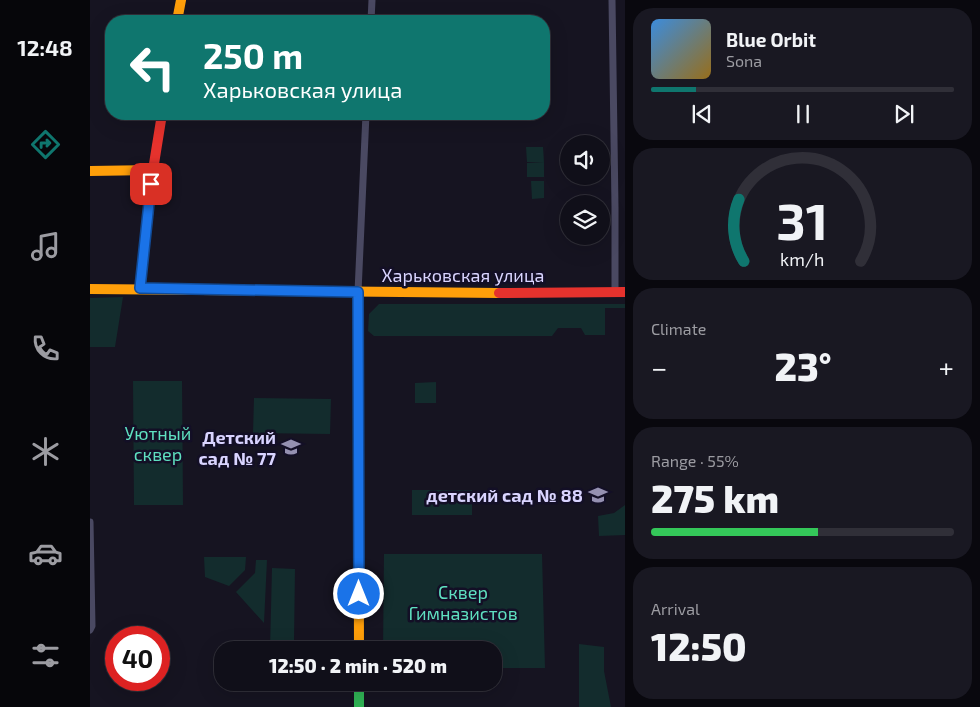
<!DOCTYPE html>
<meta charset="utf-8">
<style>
body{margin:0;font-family:"Exo 2",sans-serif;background:#191822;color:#f1f3f6;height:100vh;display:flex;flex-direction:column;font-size:19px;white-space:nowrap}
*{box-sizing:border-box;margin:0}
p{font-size:16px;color:#9c9ca2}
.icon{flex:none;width:28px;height:28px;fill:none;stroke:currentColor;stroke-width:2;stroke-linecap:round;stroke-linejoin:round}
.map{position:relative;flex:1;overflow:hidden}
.panel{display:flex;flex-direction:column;gap:8px;padding:8px;background:#09080e;width:355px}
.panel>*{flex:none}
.banner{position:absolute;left:15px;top:15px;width:445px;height:105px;border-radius:20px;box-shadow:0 5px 20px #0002,0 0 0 1px #302f38;background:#0f766e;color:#fff;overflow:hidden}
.buttons{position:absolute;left:470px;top:135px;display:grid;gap:10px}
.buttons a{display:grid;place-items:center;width:50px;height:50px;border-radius:50%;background:#100f19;box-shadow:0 5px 20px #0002,0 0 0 1px #302f38;font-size:25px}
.speed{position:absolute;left:15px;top:626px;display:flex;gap:10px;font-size:25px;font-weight:700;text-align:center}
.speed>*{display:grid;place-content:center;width:65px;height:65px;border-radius:50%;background:#100f19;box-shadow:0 5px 20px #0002,0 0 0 1px #302f38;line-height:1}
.speed .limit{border:8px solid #d22;background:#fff;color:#111}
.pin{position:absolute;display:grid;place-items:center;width:42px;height:42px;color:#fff;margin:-21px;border-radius:10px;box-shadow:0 2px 8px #0006}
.me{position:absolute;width:55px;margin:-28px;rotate:0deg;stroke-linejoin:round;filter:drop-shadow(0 0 4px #0008)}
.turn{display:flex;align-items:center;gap:18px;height:105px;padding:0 15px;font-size:22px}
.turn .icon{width:65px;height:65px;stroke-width:2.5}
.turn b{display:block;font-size:35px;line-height:42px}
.big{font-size:38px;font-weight:800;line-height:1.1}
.panel .card{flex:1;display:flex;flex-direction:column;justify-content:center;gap:8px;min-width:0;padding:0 18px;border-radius:20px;background:#191822}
.panel .dial{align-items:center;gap:0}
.dial svg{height:130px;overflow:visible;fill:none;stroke:#302f38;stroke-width:7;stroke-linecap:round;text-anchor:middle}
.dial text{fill:#f1f3f6;stroke:none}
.song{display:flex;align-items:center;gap:15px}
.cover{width:60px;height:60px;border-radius:8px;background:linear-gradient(135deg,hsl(210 70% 55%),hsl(40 70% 35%))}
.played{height:5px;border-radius:2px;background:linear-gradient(90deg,#0f766e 15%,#302f38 15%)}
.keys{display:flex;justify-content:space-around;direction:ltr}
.heat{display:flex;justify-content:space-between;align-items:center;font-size:28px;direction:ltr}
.charge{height:8px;border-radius:4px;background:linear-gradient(90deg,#34c759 55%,#302f38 0)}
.trip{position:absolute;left:124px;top:641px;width:288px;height:50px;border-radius:20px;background:#100f19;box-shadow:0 5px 20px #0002,0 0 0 1px #302f38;font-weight:800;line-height:50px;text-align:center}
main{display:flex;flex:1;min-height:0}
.tab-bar{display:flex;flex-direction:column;width:90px;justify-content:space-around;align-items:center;background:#06060a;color:#9c9ca2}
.tab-bar .icon{width:35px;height:35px}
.tab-bar .active{color:#0f766e}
.tab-bar b{font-size:22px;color:#f1f3f6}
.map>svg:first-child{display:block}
</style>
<main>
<nav class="tab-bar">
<b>12:48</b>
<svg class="icon active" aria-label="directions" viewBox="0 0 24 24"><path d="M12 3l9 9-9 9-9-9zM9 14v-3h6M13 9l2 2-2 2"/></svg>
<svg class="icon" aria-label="music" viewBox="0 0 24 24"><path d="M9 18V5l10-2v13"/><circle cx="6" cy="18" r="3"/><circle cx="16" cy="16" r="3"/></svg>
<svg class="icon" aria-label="phone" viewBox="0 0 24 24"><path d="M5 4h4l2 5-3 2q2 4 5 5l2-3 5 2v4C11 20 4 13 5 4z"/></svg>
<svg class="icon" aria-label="climate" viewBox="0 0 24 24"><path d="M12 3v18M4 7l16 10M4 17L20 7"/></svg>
<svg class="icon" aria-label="car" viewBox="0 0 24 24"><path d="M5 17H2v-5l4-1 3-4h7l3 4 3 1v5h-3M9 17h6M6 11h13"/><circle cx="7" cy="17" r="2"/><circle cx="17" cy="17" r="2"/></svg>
<svg class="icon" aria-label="filters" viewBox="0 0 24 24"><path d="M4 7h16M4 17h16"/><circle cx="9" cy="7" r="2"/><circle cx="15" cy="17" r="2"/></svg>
</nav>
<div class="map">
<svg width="535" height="707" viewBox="0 0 535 707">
<rect width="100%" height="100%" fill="#161421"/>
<path fill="#132c2d" d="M 436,147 L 453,147 L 454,162 L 437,162 Z
M 454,162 L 454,177 L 437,177 L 437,163 Z
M 441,181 L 454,181 L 454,198 L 442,199 Z
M 33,297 L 25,347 L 0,347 L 0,298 Z
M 289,304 L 535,304 L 535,308 L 515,308 L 515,335 L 495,335 L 491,328 L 468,328 L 462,336 L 284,336 L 278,331 L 279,314 Z
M 43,381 L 92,381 L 93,505 L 44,505 Z
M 346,382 L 346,403 L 325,403 L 325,383 Z
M 164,398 L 241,399 L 240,434 L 163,433 Z
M 322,490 L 382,490 L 382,515 L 322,515 Z
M 535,505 L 535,535 L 509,536 L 508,516 L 524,513 Z
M 294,554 L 452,554 L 455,668 L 403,668 L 402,650 L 293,650 Z
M 114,557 L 156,557 L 155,570 L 139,586 L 115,577 Z
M 166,560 L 177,560 L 174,623 L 146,592 L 165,573 Z
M 182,568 L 205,569 L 204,641 L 234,642 L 234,650 L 180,650 Z
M 489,644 L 514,647 L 514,671 L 521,707 L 489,707 Z
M 180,682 L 234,683 L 234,686 L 180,685 Z"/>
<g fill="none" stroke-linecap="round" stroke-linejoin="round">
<path stroke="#4a4962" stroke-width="7" d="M 522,0 L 525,207 L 525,292
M 281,21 L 282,0
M 268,292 L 276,114
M 0,522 L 2,626 L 0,630"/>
<path stroke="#30b455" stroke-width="10" d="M 269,682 L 269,707"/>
<path stroke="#ff9f0a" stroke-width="10" d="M 87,21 L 91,0
M 0,171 L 63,170
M 0,289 L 409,293
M 268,292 L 269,650"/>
<path stroke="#e5322d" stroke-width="10" d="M 50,288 L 63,170 L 72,114
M 409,293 L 535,292"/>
</g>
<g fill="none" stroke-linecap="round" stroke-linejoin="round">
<g stroke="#114b97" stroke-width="12">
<path id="route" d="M 61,184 L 50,288 L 268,292 L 269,594"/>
</g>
<use href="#route" stroke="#1a73e8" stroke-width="9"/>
</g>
<defs>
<g id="school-bare" transform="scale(1.5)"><path d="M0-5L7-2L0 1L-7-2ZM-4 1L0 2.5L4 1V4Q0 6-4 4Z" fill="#9591b1" stroke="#130f26" stroke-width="2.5" paint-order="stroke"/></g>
</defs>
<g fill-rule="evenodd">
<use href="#school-bare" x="201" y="447"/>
<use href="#school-bare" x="508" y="495"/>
</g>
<g text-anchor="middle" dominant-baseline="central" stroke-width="5" stroke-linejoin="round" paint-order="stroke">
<g font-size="18" fill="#d9d4ff" stroke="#130f26">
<text x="373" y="275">Харьковская улица</text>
</g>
<g font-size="18" fill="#5fe0c0" stroke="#130f26">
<text x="68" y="433">Уютный<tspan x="68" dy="21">сквер</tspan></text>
<text x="373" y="592">Сквер<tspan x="373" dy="21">Гимназистов</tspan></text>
</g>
<g font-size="18" font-weight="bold" fill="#d9d4ff" stroke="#130f26" text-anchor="end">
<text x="186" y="437">Детский<tspan x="186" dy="21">сад № 77</tspan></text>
<text x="493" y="495">детский сад № 88</text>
</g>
</g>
</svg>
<div class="buttons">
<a><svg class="icon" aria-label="sound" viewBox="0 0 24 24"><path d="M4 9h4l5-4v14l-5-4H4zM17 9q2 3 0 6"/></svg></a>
<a><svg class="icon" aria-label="layers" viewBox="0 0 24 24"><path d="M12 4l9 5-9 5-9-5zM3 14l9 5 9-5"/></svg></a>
</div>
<div class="speed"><div class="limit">40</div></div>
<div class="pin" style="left:61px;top:184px;background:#d93025"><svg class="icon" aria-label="arrive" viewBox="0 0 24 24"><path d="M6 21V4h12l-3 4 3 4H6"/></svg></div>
<svg class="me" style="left:269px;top:594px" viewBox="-20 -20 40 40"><circle r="17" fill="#1a73e8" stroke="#fff" stroke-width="3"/><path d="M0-11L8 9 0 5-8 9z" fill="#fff"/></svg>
<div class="trip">12:50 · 2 min · 520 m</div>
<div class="banner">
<div class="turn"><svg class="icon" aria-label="left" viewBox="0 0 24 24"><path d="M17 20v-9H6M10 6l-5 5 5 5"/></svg><div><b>250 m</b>Харьковская улица</div></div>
</div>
</div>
<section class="panel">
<div class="card">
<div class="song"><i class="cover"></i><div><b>Blue Orbit</b><p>Sona</p></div></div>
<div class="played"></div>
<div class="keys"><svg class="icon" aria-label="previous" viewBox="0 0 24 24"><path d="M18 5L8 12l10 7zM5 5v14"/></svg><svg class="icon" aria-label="pause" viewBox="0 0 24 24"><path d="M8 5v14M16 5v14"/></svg><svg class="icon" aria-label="next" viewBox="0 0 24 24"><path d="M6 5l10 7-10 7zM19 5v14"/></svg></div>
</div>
<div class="card dial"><svg viewBox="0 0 100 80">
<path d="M14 69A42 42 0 1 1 86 69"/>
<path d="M14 69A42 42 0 0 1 11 31" stroke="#0f766e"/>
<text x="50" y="56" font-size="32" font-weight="700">31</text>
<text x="50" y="72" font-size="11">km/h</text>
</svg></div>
<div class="card"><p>Climate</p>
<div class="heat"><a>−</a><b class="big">23°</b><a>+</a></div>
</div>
<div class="card"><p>Range · 55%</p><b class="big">275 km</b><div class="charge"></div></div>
<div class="card"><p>Arrival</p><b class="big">12:50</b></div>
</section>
</main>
